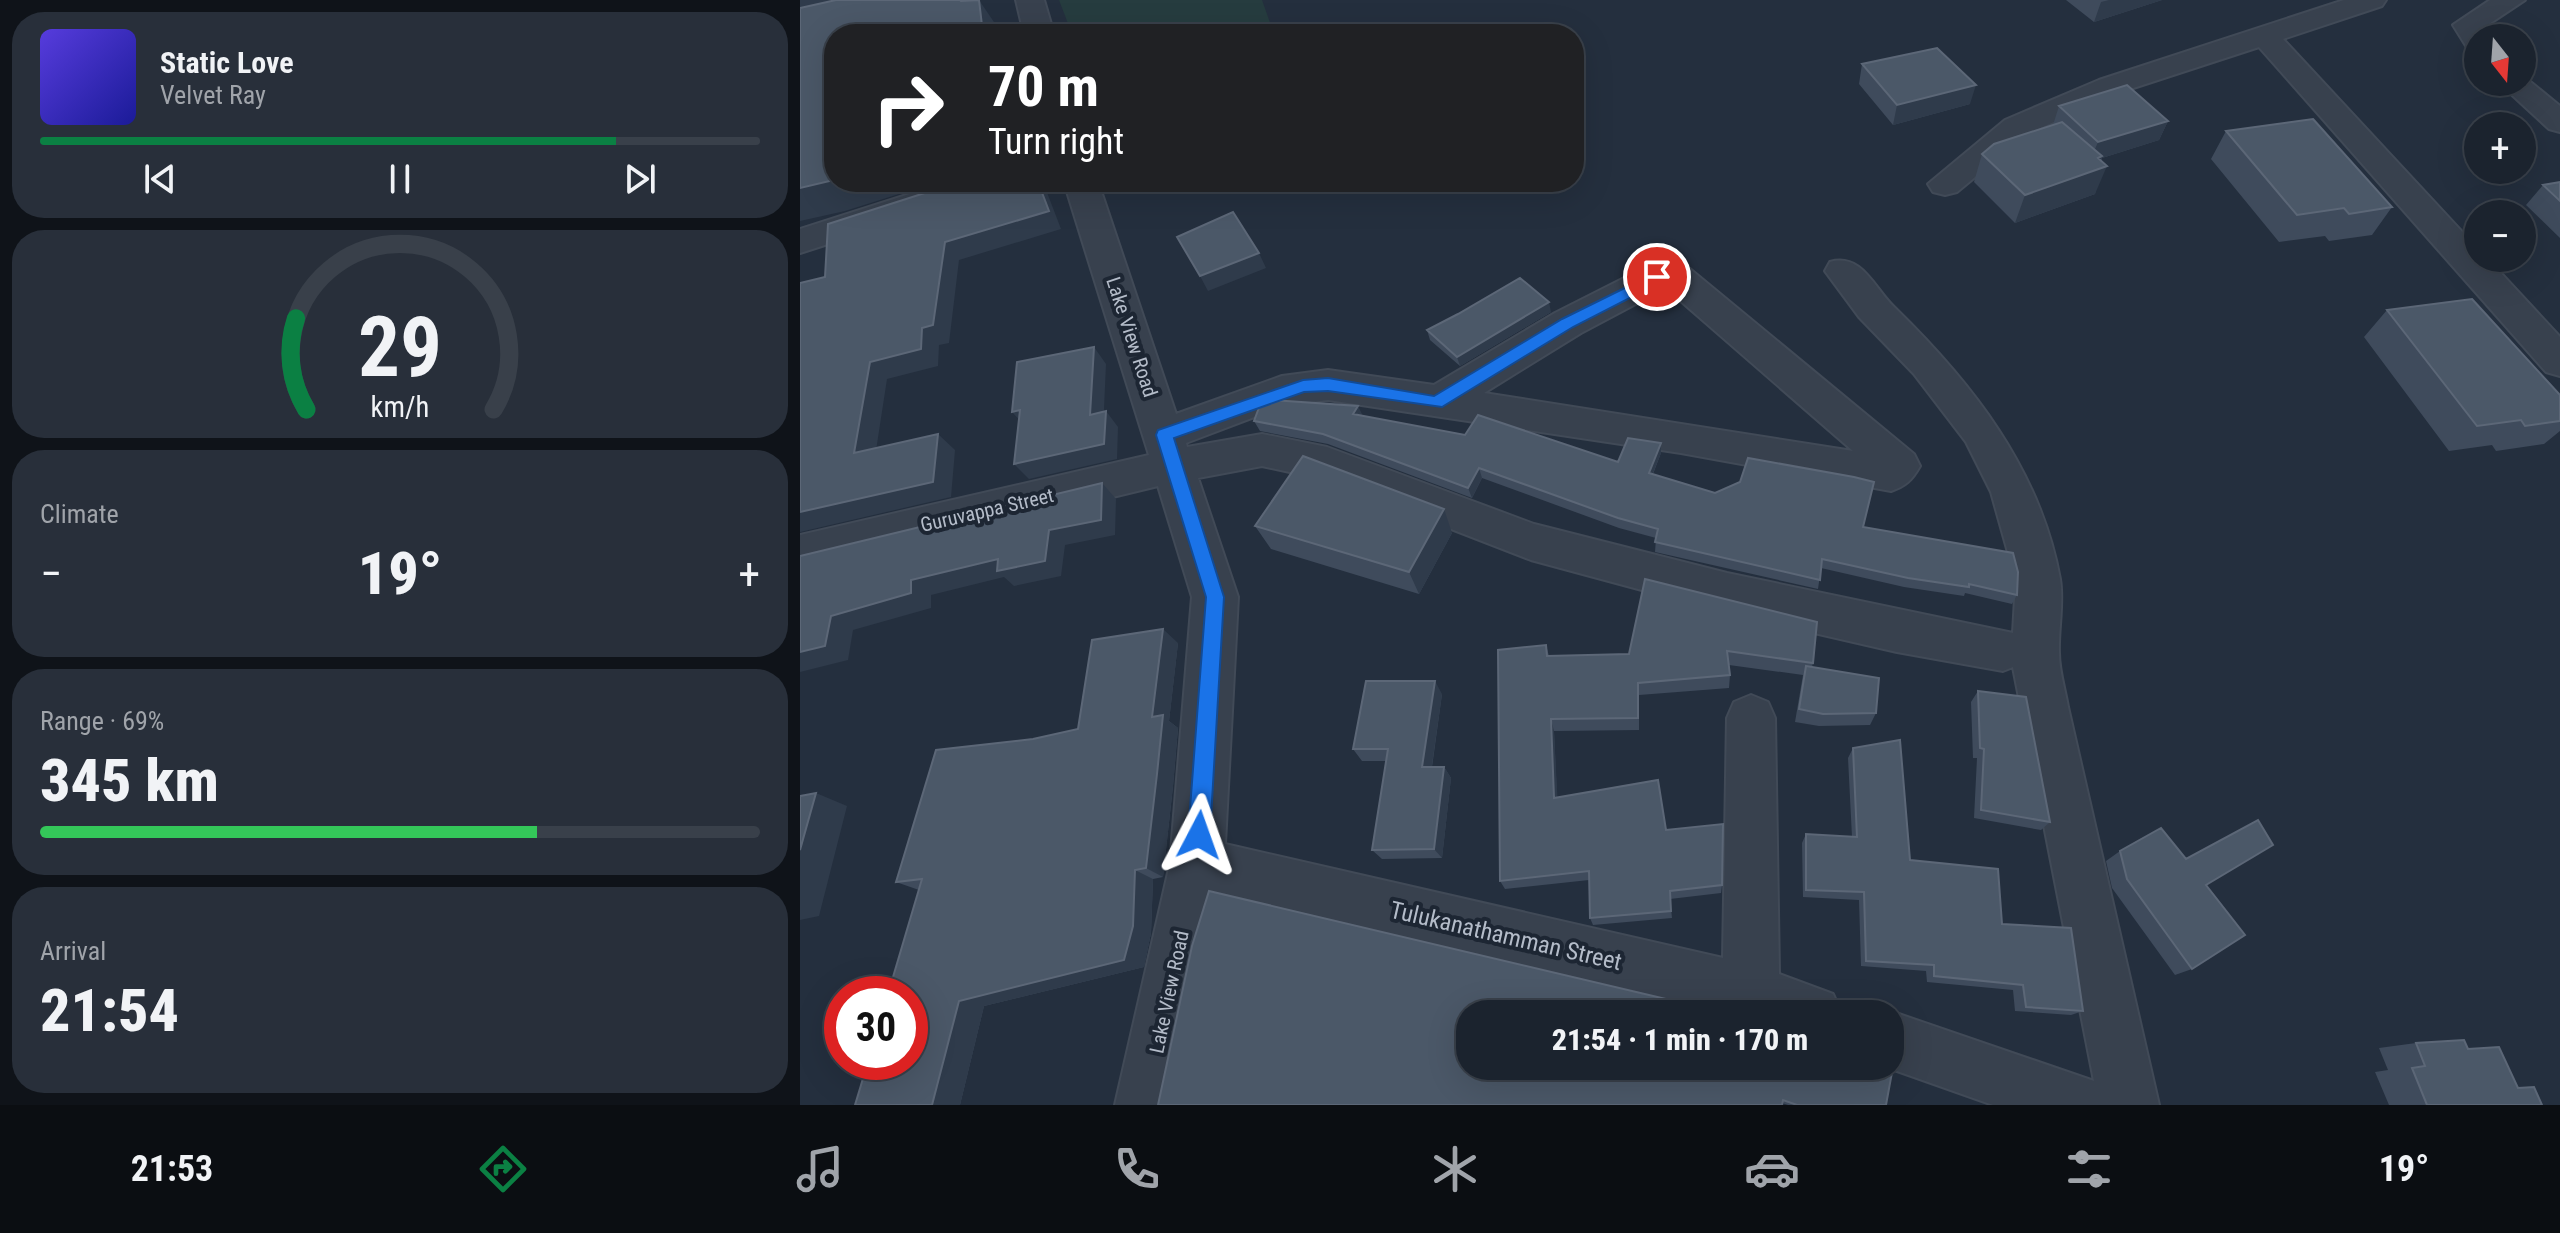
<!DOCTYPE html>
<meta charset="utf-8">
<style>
body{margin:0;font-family:"Roboto Condensed",sans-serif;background:#282f3a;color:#f1f3f6;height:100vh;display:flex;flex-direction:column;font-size:30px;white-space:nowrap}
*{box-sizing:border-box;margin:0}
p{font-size:26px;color:#a0a4aa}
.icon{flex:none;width:44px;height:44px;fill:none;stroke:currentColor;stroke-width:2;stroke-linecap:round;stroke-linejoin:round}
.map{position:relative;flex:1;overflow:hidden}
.drawer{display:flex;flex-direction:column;gap:12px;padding:12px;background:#0f1319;width:800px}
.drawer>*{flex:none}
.top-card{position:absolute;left:24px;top:24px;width:760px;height:168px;border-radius:32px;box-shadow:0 8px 32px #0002,0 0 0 2px #39404a;background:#202124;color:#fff;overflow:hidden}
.needle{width:52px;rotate:163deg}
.fabs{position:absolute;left:1664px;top:24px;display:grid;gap:16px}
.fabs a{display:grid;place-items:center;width:72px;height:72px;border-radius:50%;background:#1b232e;box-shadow:0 8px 32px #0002,0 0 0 2px #39404a;font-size:40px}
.speed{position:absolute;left:24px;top:976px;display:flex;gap:16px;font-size:40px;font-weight:700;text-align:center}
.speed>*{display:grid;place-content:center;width:104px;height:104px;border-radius:50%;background:#1b232e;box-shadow:0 8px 32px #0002,0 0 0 2px #39404a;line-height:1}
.speed .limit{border:12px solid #d22;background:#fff;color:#111}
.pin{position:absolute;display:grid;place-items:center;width:68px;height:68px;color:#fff;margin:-34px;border:4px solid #fff;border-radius:50%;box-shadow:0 2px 8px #0007}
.me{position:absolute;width:88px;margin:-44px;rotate:4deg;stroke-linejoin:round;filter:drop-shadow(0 0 6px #0008)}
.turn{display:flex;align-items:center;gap:28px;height:168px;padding:0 32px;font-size:36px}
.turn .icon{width:104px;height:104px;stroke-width:2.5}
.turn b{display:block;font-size:56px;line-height:68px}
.big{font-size:60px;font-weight:800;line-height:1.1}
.drawer .card{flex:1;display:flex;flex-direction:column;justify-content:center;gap:12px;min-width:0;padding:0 28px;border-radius:32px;background:#282f3a}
.drawer .dial{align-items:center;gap:0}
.dial svg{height:208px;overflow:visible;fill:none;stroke:#39404a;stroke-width:7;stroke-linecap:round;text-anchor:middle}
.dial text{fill:#f1f3f6;stroke:none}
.song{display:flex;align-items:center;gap:24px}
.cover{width:96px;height:96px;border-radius:12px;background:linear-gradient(135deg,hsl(250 70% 55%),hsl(240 70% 35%))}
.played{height:8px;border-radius:4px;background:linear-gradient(90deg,#0b8043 80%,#39404a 80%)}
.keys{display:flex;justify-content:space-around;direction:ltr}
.heat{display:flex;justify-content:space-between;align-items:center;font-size:44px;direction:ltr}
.charge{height:12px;border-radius:6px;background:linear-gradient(90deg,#34c759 69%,#39404a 0)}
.trip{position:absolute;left:656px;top:1000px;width:448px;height:80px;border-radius:32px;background:#1b232e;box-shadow:0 8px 32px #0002,0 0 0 2px #39404a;font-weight:800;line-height:80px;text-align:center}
.menu{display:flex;height:128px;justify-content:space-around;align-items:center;background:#0b0e12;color:#a0a4aa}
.menu .icon{width:56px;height:56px}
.menu .active{color:#0b8043}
.menu b{font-size:36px;color:#f1f3f6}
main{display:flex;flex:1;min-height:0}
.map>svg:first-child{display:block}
</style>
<main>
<section class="drawer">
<div class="card">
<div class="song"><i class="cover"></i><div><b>Static Love</b><p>Velvet Ray</p></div></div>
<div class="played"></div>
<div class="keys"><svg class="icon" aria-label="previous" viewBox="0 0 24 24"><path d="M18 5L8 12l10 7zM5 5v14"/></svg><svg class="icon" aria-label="pause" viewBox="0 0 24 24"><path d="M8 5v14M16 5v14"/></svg><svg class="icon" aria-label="next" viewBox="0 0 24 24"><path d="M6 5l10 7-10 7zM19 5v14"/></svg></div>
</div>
<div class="card dial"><svg viewBox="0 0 100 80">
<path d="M14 69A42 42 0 1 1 86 69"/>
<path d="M14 69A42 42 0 0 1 10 34" stroke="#0b8043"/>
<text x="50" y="56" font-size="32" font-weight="700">29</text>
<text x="50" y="72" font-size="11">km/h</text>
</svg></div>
<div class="card"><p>Climate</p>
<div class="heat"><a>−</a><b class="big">19°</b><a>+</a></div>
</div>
<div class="card"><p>Range · 69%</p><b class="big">345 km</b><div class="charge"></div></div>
<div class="card"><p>Arrival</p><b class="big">21:54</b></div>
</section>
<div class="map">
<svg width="1760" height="1105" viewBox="0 0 1760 1105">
<rect width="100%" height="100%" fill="#242f3e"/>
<path fill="#263c3f" d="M 259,0 L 462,0 L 474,34 L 272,34 Z"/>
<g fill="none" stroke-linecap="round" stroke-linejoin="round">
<g stroke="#414a57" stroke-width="4">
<path id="minor" d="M 216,0 L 244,0 L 254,34 L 224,34 Z
M 1544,0 L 1586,0 L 1582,6 L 1483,39 L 1678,249 L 1678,258 L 1687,258 L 1760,337 L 1760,376 L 1746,372 L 1459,47 L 1321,92 L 1227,134 L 1157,192 L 1145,195 L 1133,192 L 1128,184 L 1205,120 L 1299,80 Z
M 1690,0 L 1725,0 L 1683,28 L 1690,38 L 1678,38 L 1678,52 L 1668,49 L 1653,25 Z
M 1722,75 L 1760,106 L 1760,132 L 1749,129 L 1698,82 L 1722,82 Z
M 147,182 L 200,182 L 195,190 L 0,253 L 0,229 Z
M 264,182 L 298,182 L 376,414 L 482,376 L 528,370 L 634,385 L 755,313 L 844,268 L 857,264 L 890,269 L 1114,454 L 1120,466 C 1112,480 1106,486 1091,491 L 881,453 L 528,400 L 486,405 L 386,443 L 387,447 L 462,434 L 527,447 L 734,524 L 927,573 L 1213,633 L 1216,581 L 1191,492 L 1166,442 L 1114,374 L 1059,317 L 1025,271 L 1030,262 C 1062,253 1074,288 1094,307 C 1172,383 1240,469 1260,579 C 1264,603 1258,629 1259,653 C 1259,671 1265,689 1268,707 L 1359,1105 L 1193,1105 L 1083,1066 L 1090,1066 L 1090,1014 L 1083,1014 L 1090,1011 L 1294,1081 L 1213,667 L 1203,671 L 1097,652 L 927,613 L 731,560 L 522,479 L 462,466 L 398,478 L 438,597 L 425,844 L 923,958 L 927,718 L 934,702 L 951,695 L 968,702 L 975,718 L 979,974 L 1033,994 L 1042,1014 L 920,1014 L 417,895 L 375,1105 L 315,1105 L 370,864 L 392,597 L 358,486 L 0,573 L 0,535 L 349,455 ZM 862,290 L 868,290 L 1053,451 L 684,393 L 781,333 Z"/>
</g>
<use href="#minor" fill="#38414e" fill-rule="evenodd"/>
</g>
<path fill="#3f4b5c" d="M 1266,0 L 1362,0 L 1294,22 Z
M 1062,64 L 1170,104 L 1093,125 L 1059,84 Z
M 1259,106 L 1368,121 L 1359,140 L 1302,158 L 1295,194 L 1215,223 L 1174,182 L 1182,154 L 1253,125 Z
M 1426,131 L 1592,207 L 1572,235 L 1529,241 L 1525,236 L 1479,242 L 1411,159 Z
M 1760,182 L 1760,238 L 1726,205 L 1743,185 Z
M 1587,310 L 1760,395 L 1760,431 L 1744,444 L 1696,451 L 1692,445 L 1649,451 L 1564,337 Z
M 751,312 L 660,366 L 630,340 L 627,330 Z
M 562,416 L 818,462 L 861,443 L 861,453 L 853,474 L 915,493 L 1063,527 L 1217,595 L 1212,604 L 1165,593 L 1164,596 L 1104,587 L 1021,568 L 1018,589 L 855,552 L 856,538 L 819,528 L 682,478 L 672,498 L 528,444 L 460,431 L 454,421 Z
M 455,526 L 652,533 L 619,594 L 471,549 Z
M 845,579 L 1013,663 L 1012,667 L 1076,713 L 1070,725 L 1019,726 L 995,722 L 1003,675 L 929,665 L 930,675 L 929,688 L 839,695 L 839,730 L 754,731 L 757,797 L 866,830 L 922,885 L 921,893 L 870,899 L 872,918 L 793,925 L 790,918 L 789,880 L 705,889 L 700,881 L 746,645 L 749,656 L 829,654 Z
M 378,643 L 369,721 L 378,728 L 373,786 L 363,877 L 353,879 L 351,933 L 344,967 L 184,1006 L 160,1105 L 55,1105 L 119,890 L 96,882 L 233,739 L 278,729 Z
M 1178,691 L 1250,822 L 1241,830 L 1174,818 L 1177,758 L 1173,758 L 1171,702 Z
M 642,694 L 632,767 L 644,767 L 651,778 L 642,858 L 582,859 L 572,850 L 586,761 L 562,761 L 553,749 Z
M 1053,748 L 1110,860 L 1283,1011 L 1271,1015 L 1215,1011 L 1213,990 L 1127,982 L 1126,971 L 1061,966 L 1059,900 L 1003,897 L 1002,843 L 1006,834 L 1052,837 L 1048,758 Z
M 1320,851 L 1406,885 L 1392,969 L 1375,975 L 1312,888 L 1306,861 Z
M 392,946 L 1086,1105 L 988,1105 L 982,1103 L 359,1104 Z
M 1616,1043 L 1668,1049 L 1718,1088 L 1742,1105 L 1589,1105 L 1575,1072 L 1588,1070 L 1579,1048 Z"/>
<path fill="#2f3b4b" d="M 0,0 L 77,0 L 0,16 Z
M 179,0 L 196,25 L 197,34 L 183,34 Z
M 1309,0 L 1362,0 L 1294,22 L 1301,2 Z
M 1176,85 L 1170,104 L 1093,125 L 1097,105 Z
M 1368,121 L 1359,140 L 1302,158 L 1296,170 L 1307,166 L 1295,194 L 1215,223 L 1225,195 L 1290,161 L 1298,142 Z
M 34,180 L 34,182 L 137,182 L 45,211 L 0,221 L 0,188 Z
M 238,182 L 243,182 L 261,229 L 159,260 L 149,343 L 139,345 L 138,366 L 87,379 L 73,470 L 54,453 L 70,362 L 122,328 L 145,242 Z
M 459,253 L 466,268 L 408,291 L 400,276 Z
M 749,302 L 751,312 L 660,366 L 657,357 Z
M 294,347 L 306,364 L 303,431 L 290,415 Z
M 558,406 L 563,416 L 553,414 Z
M 220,410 L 227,428 L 212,412 Z
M 306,411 L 318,427 L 317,459 L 229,479 L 214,464 Z
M 138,434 L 155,450 L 151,497 L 0,532 L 0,512 Z
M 861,443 L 861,453 L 849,483 L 849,473 Z
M 679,468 L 682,478 L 672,498 L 668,488 Z
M 302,483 L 316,499 L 315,535 L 265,545 L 261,576 L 214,586 L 204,577 L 131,595 L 131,608 L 53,630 L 48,660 L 0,672 L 0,652 L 31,616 L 111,580 L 249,530 Z
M 644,509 L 652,533 L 619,594 L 609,572 Z
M 363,629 L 378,643 L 369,721 L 378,728 L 373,786 L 363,877 L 346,868 L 352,717 Z
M 635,681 L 642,694 L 630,779 L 622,767 Z
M 751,719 L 754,731 L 758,808 L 754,798 Z
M 644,767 L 651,778 L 642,858 L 634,849 Z
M 16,793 L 47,806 L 19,916 L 0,920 L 0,850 Z
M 335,870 L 353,879 L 351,933 L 344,967 L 184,1006 L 160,1105 L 132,1105 L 159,1001 Z"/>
<path fill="#4b5868" stroke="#5c6777" stroke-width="2" d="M 36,0 L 160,0 L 161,1 L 179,0 L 183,34 L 34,34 L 34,180 L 0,188 L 0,8 Z
M 1137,48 L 1176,85 L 1097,105 L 1062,64 Z
M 1327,85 L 1368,121 L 1298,142 L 1259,106 Z
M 1513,119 L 1592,207 L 1549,214 L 1544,208 L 1497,215 L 1426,131 Z
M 1262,122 L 1302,156 L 1298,158 L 1307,166 L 1225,195 L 1182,154 L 1194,144 Z
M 159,182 L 238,182 L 249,211 L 145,242 L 133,325 L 122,328 L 121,349 L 70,362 L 54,453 L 138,434 L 133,482 L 0,512 L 0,283 L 25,277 L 28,224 Z
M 1760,182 L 1760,201 L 1743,185 Z
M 433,212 L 459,253 L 400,276 L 377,237 Z
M 720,278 L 749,302 L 657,357 L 627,330 L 658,314 Z
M 1672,299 L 1760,395 L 1760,421 L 1725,426 L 1721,420 L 1677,426 L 1587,310 Z
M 294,347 L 290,415 L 306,411 L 304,444 L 214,464 L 220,410 L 212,412 L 217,362 Z
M 472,400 L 558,406 L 553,414 L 665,435 L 678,415 L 818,462 L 828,438 L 861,443 L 849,473 L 915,493 L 940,482 L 948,458 L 1054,477 L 1074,482 L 1063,527 L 1213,553 L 1218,572 L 1217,595 L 1169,584 L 1169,587 L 1108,578 L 1022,559 L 1020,580 L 855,542 L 858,529 L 818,518 L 679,468 L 668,488 L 523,434 L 454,421 L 460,405 Z
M 503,456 L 644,509 L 609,572 L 455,526 Z
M 302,483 L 301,520 L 249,530 L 245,561 L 197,571 L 198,559 L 111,580 L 111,593 L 31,616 L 25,646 L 0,652 L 0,556 Z
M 845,579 L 1017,622 L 1013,663 L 927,651 L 930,675 L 838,683 L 838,718 L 751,719 L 754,798 L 858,780 L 866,830 L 923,824 L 922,885 L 870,891 L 871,911 L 790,918 L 789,871 L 700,881 L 698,650 L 746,645 L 747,656 L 829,654 Z
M 363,629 L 352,717 L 363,715 L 357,774 L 346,868 L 335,870 L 333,926 L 324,960 L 159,1001 L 132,1105 L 55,1105 L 68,1062 L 110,1062 L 110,994 L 88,994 L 122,879 L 96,882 L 136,750 L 233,739 L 278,729 L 292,640 Z
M 1006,666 L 1079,678 L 1076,713 L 1023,714 L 999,709 Z
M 566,681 L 635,681 L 622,767 L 644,767 L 634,849 L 572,850 L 588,749 L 553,749 Z
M 1178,691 L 1226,697 L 1250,822 L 1181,810 L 1184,749 L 1180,748 Z
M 1100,740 L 1110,860 L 1198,869 L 1202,924 L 1271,928 L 1283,1011 L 1226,1007 L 1223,985 L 1134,976 L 1134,965 L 1066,961 L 1064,892 L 1006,890 L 1006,834 L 1057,837 L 1053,748 Z
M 16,793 L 0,850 L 0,796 Z
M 1458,820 L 1473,845 L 1406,885 L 1445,935 L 1392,969 L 1327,879 L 1320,851 L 1361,828 L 1386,859 Z
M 409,891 L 921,1012 L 961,1012 L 967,1014 L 670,1014 L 670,1066 L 1090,1066 L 1090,1065 L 1093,1067 L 1086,1105 L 997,1105 L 983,1100 L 982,1105 L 358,1105 L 392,946 Z
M 1664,1040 L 1668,1049 L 1699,1047 L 1718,1088 L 1734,1087 L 1742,1105 L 1627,1105 L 1612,1068 L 1625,1066 L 1616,1043 Z
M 1090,1046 L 1095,1048 L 1094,1060 L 1090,1061 Z"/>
<path fill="#1a73e8" stroke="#114b97" stroke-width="2" d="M 857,272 L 865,277 L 863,281 L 773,327 L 642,407 L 528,391 L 504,392 L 374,438 L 424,597 L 410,835 L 407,842 L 399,845 L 391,842 L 388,835 L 406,597 L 356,435 L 358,430 L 503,380 L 528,378 L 634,396 L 762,319 Z"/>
<g text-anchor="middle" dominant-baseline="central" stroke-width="8" stroke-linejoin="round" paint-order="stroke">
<g font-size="20" fill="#b4bcc9" stroke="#1d2633">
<text transform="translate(332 337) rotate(72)">Lake View Road</text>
<text transform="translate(187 510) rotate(-13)">Guruvappa Street</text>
<text transform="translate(369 992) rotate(-78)">Lake View Road</text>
</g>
<g font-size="24" fill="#b4bcc9" stroke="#1d2633">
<text transform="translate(706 936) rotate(13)">Tulukanathamman Street</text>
</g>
</g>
</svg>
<div class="fabs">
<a><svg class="needle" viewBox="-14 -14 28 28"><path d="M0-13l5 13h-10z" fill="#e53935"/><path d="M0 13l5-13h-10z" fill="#a0a4aa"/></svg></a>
<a>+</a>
<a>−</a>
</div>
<div class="speed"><div class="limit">30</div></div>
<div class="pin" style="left:857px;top:277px;background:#d93025"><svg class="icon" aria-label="arrive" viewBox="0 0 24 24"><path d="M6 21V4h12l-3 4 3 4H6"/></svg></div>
<svg class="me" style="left:399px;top:835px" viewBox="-20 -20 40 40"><path d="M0-17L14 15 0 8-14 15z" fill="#1a73e8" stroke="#fff" stroke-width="4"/></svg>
<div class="trip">21:54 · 1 min · 170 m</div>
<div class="top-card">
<div class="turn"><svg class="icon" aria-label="right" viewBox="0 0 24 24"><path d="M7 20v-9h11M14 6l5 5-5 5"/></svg><div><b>70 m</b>Turn right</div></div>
</div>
</div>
</main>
<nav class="menu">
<b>21:53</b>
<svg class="icon active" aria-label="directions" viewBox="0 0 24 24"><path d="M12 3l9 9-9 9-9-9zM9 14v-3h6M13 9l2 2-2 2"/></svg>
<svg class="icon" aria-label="music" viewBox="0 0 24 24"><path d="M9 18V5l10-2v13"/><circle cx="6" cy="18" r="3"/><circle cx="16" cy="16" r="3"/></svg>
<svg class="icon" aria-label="phone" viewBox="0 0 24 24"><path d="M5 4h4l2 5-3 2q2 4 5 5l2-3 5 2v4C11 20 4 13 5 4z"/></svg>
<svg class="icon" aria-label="climate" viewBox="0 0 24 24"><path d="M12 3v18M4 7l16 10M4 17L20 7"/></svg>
<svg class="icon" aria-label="car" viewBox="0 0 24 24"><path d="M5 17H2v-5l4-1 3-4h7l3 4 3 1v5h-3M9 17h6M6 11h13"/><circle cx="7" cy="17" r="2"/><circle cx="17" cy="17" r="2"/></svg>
<svg class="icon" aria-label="filters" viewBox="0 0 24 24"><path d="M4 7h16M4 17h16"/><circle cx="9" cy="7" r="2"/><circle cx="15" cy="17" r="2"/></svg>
<b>19°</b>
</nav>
